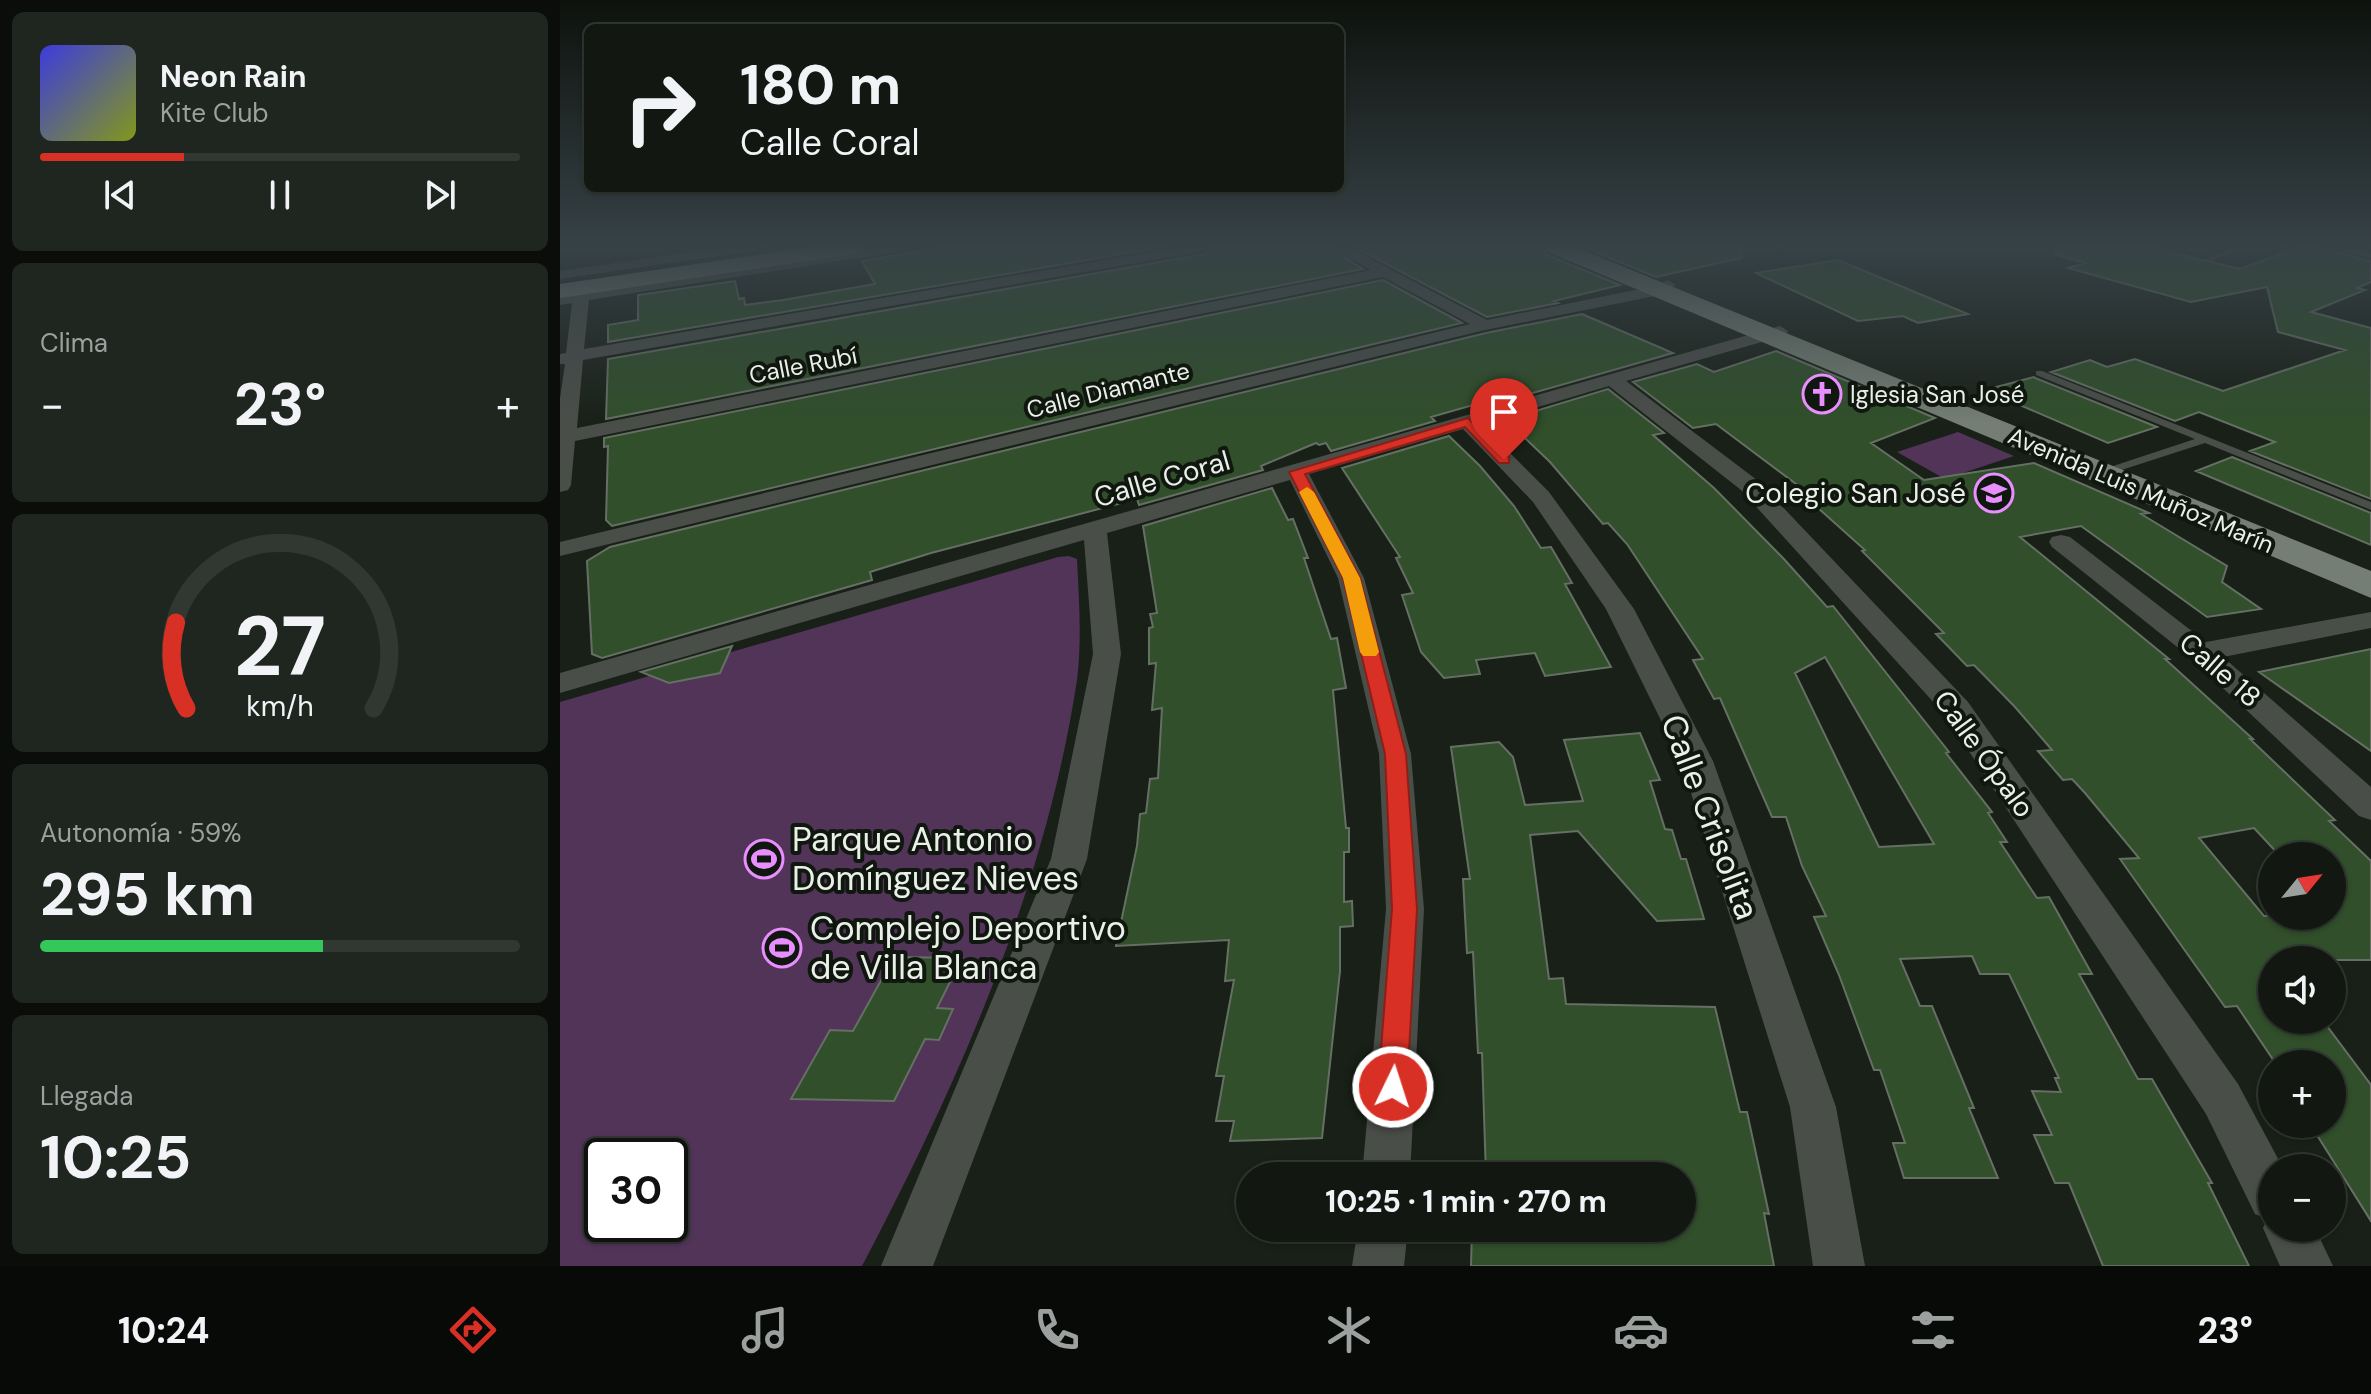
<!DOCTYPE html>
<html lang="es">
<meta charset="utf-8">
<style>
body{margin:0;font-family:"DM Sans",sans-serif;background:#1f251f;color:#f1f3f6;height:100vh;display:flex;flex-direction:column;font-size:30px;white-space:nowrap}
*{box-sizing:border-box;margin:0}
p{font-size:26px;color:#9ca09f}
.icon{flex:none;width:44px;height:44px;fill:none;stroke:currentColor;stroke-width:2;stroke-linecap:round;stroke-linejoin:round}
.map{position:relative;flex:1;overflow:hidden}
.side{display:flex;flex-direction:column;gap:12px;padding:12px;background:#0a0d09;width:560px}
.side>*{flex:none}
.guide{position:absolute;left:24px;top:24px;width:760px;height:168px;border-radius:12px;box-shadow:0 2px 6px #0004,0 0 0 2px #313731;background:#121811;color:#f1f3f6;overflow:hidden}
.needle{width:52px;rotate:60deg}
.fabs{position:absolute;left:1698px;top:842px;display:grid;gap:16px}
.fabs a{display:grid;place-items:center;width:88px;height:88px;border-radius:50%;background:#121811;box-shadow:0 2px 6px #0004,0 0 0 2px #313731;font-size:40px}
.speed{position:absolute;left:24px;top:1138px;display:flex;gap:16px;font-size:40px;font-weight:700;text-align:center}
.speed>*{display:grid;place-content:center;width:104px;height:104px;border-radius:50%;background:#121811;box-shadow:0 2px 6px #0004,0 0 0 2px #313731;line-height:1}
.speed .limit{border:4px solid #111;border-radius:12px;background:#fff;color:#111}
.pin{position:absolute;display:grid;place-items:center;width:68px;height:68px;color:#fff;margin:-82px -34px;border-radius:50% 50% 50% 0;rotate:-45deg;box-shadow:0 0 8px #0007}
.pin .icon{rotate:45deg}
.me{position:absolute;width:88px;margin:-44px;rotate:4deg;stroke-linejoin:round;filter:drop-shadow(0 0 6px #0008)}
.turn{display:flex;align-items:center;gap:28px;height:168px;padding:0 24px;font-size:36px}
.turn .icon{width:104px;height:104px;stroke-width:2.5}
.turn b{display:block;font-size:56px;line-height:68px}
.big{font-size:60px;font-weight:700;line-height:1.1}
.side .card{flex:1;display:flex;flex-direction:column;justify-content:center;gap:12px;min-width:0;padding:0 28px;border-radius:12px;background:#1f251f}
.side .dial{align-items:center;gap:0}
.dial svg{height:208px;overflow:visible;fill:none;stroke:#313731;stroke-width:7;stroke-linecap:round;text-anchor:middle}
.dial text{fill:#f1f3f6;stroke:none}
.song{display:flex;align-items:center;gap:24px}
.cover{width:96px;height:96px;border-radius:12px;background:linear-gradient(135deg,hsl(240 70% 55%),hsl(70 70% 35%))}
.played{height:8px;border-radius:4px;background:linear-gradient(90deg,#d93025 30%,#313731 30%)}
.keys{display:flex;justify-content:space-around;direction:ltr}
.heat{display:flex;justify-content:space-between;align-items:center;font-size:44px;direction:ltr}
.charge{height:12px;border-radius:6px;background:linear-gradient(90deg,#34c759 59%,#313731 0)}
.trip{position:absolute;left:676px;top:1162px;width:460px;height:80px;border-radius:40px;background:#121811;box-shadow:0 2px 6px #0004,0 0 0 2px #313731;font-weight:700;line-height:80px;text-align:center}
.tabs{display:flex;height:128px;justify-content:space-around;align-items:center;background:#070a07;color:#9ca09f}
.tabs .icon{width:56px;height:56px}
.tabs .selected{color:#d93025}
.tabs b{font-size:36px;color:#f1f3f6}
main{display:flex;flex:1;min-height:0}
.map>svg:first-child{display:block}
</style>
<main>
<section class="side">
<div class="card">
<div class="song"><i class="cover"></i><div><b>Neon Rain</b><p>Kite Club</p></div></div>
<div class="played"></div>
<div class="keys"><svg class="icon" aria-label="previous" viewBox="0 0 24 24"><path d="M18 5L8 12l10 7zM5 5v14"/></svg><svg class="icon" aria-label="pause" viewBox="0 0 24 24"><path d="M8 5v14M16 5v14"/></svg><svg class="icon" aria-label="next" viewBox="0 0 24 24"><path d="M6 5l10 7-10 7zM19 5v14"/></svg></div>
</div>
<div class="card"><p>Clima</p>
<div class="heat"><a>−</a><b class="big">23°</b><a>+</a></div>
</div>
<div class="card dial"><svg viewBox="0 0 100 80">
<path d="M14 69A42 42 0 1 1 86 69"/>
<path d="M14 69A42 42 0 0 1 10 36" stroke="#d93025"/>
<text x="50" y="56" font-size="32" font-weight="700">27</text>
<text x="50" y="72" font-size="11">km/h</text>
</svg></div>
<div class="card"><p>Autonomía · 59%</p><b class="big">295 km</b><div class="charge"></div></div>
<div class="card"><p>Llegada</p><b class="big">10:25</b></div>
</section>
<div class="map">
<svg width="1811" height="1266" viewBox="0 0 1811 1266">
<rect width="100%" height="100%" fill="#182017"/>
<path fill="#513458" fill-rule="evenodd" d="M 1398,432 L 1454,456 L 1385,479 L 1337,452 Z
M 509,556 L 517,559 C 519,599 522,641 517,680 C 486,886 398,1084 302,1266 L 0,1266 L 0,702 L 498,557 ZM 42,1156 L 110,1156 L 110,1224 L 42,1224 Z"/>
<path fill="#304f2a" stroke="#666f64" stroke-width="2" fill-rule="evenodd" d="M 385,247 L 604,247 L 48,342 L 48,325 L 78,320 L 78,295 L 175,281 L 179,299 L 184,298 L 185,305 L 223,300 L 315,284 L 302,261 Z
M 654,247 L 768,247 L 803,269 L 46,419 L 48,359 L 645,254 Z
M 794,247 L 982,247 L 987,255 L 1060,285 L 994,301 L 998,303 L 927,317 Z
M 1023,247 L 1181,247 L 1182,258 L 1096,277 Z
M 1497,247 L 1590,247 L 1680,269 L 1737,248 L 1754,247 L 1811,261 L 1811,282 L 1797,288 L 1805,290 L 1751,312 L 1811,328 L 1811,499 L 1690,451 L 1715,442 L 1639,412 L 1615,421 L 1491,372 L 1530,360 L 1547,367 L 1575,359 L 1663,391 L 1785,350 L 1718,332 L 1707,287 L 1631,302 L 1508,268 L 1525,263 L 1496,255 Z
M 1278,260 L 1355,292 L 1408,314 L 1358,323 L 1343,316 L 1298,321 L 1196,273 Z
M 823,280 L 902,323 L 52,526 L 46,520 L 48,446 L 44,447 L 44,438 Z
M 1022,314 L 1113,353 L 931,405 L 927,401 L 871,417 L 875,421 L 771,451 L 766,443 L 759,445 L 756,443 L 701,466 L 703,470 L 579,505 L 577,499 L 371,553 L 310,572 L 312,580 L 42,658 L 32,654 L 27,561 L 50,547 L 926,333 Z
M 1216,351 L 1375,418 L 1311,443 L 1364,480 L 1474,463 L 1589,513 L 1581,514 L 1667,566 L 1662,582 L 1701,609 L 1647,617 L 1521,526 L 1460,537 L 1609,659 L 1605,659 L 1693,739 L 1690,739 L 1775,820 L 1769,821 L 1811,861 L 1811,960 L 1712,960 L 1712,1020 L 1750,1020 L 1755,1027 L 1767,1026 L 1811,1085 L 1811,1221 L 1750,1124 L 1772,1124 L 1772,1064 L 1716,1064 L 1677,1006 L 1665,1007 L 1560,859 L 1579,858 L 1525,793 L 1512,779 L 1503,780 L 1478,751 L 1492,750 L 1455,707 L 1414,665 L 1407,666 L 1376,634 L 1384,633 L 1302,551 L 1305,550 L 1239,491 L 1244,490 L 1156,424 L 1133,428 L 1073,382 L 1137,364 L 1154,372 ZM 1694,828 L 1720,856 L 1772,856 L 1772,916 L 1704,916 L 1639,838 Z
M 1474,377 L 1475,378 L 1597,427 L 1548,443 L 1425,390 Z
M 1048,389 L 1104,433 L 1093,435 L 1154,488 L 1223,558 L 1267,607 L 1273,606 L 1389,752 L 1386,753 L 1432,812 L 1428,813 L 1447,842 L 1440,842 L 1477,898 L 1489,897 L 1532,974 L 1519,974 L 1578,1079 L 1592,1079 L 1652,1183 L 1648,1183 L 1689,1266 L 1543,1266 L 1509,1183 L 1495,1183 L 1474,1135 L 1492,1135 L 1472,1091 L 1501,1092 L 1495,1078 L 1499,1078 L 1449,974 L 1420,974 L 1412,956 L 1340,959 L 1360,1006 L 1372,1006 L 1414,1108 L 1409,1108 L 1438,1178 L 1344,1178 L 1333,1143 L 1345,1143 L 1320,1070 L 1314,1070 L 1279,975 L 1254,917 L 1266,916 L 1242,866 L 1226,817 L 1212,817 L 1160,698 L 1154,699 L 1133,660 L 1143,659 L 1067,544 L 1048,523 L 1043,524 L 990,462 L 946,420 ZM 1265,657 L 1374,844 L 1319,847 L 1235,673 Z
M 889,436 L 920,466 L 954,506 L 981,548 L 991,547 L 1012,583 L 1005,584 L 1051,667 L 985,676 L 975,653 L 916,660 L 920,674 L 884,678 L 861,652 L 842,595 L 853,593 L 836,558 L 840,557 L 782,468 Z
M 1672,457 L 1811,513 L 1811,545 L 1636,471 Z
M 712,488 L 728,520 L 733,519 L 748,558 L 744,558 L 771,639 L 777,638 L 786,688 L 773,690 L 786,828 L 789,828 L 789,852 L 784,852 L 784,902 L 792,901 L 793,926 L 780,927 L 780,971 L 762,1138 L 670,1141 L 674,1121 L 656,1121 L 664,1076 L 656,1076 L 674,980 L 665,981 L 669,940 L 556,946 L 577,846 L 580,814 L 586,813 L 590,779 L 598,778 L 602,708 L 592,710 L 596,663 L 589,664 L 589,628 L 593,627 L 590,614 L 597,613 L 583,526 Z
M 172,646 L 160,673 L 109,683 L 81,672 Z
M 1811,649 L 1811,751 L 1699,672 Z
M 1080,733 L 1100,780 L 1090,781 L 1105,829 L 1112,830 L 1121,859 L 1126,859 L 1144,919 L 1097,921 L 1018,831 L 970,835 L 989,979 L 1003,978 L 1006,1004 L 1155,1007 L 1180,1112 L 1187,1112 L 1209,1214 L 1204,1213 L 1214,1266 L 911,1266 L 912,1228 L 1122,1228 L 1122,1176 L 926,1176 L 922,1053 L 918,1053 L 913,952 L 907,953 L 903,879 L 910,879 L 891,747 L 939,742 L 953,757 L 965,805 L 1023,801 L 1004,740 Z
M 334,957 L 402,958 L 377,1008 L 393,1009 L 379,1040 L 365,1039 L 334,1101 L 231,1099 L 270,1030 L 293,1031 Z"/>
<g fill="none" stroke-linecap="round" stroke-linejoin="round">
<path fill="#4a4e49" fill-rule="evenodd" d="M 1676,247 L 1685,247 L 1652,261 L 1645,259 Z
M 1765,247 L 1777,247 L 1811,254 L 1811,258 Z
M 1476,371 L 1482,371 L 1811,502 L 1811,510 L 1645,443 L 1546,475 L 1538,475 L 1538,471 L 1635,439 L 1476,375 Z"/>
<path fill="#4a4e49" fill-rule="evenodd" d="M 165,247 L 200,247 L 193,251 L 0,279 L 0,271 Z
M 316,247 L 349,247 L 342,251 L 29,300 L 24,349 L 621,247 L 651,247 L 644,251 L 23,360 L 17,428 L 811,270 L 771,247 L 788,247 L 927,320 L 1095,286 L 1108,280 L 1116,285 L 1100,295 L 925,330 L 0,556 L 0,542 L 910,324 L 823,277 L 15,441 L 11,485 L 8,490 L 0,492 L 0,398 L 5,364 L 0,364 L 0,354 L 6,353 L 12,303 L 0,305 L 0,295 Z
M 1220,326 L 1228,331 L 1226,335 L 1066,381 L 1197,480 L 1408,702 L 1678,1084 L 1723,1168 L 1712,1168 L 1712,1228 L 1755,1228 L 1773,1266 L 1720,1266 L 1703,1228 L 1707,1219 L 1695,1214 L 1646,1114 L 1386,716 L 1181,490 L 1049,386 L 921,424 L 989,492 L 1074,609 L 1153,761 L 1276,1107 L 1305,1266 L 1253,1266 L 1230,1107 L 1121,761 L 1046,609 L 973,502 L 903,429 L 749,474 L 804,578 L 851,754 L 864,909 L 850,1176 L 802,1176 L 826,909 L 819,754 L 778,578 L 730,480 L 547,533 L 561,654 L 527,859 L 373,1266 L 321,1266 L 491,859 L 533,654 L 524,540 L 0,693 L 0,673 Z
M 1501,535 L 1510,537 L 1646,642 L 1811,612 L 1811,628 L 1663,657 L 1811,787 L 1811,820 L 1799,816 L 1631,658 L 1492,547 L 1489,542 L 1492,537 Z
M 798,1228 L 848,1228 L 844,1266 L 792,1266 Z"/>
<path fill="#757e74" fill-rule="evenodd" d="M 251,247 L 305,247 L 294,254 L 0,298 L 0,284 Z
M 985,247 L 1015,247 L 1811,571 L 1811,598 L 988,252 Z"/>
</g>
<linearGradient id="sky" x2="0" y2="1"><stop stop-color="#0d120d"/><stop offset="0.58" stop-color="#374247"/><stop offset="1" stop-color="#374247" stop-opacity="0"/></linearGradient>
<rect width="1811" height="424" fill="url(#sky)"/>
<path fill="#d93025" stroke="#8d1f18" stroke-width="2" d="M 908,418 L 949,457 L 949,463 L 939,463 L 905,427 L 745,474 L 800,578 L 846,754 L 857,909 L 847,1087 L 843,1097 L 833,1101 L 822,1097 L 818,1087 L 832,909 L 825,754 L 783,578 L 729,472 Z"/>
<path fill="#f59e0b" d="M 747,487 L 754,492 L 800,578 L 819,652 L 816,656 L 803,656 L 800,652 L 783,578 L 739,492 Z"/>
<defs>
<g id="church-ring" transform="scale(2)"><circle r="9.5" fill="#0f170e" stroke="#e98efe" stroke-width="1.5"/><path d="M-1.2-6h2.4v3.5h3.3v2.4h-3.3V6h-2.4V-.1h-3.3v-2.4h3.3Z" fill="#e98efe"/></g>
<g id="school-ring" transform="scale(2)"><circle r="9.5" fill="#0f170e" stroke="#e98efe" stroke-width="1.5"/><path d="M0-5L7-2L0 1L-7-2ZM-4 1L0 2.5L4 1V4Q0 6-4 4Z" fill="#e98efe"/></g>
<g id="stadium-ring" transform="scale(2)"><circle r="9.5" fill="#0f170e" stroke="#e98efe" stroke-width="1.5"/><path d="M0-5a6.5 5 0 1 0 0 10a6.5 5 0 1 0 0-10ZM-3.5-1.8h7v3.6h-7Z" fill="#e98efe"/></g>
</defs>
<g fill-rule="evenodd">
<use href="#church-ring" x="1262" y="394"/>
<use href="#school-ring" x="1434" y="493"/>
<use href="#stadium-ring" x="204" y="859"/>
<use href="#stadium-ring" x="222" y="948"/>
</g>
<g text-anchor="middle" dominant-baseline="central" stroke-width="8" stroke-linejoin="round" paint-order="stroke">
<g font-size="24" fill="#eaf0e9" stroke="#0f170e">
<text transform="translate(243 365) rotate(-11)">Calle Rubí</text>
<text transform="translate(548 390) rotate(-14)">Calle Diamante</text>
<text transform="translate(1581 490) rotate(23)">Avenida Luis Muñoz Marín</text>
</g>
<g font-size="24" fill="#eaf0e9" stroke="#0f170e" text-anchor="start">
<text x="1290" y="394">Iglesia San José</text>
</g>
<g font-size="28" fill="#eaf0e9" stroke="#0f170e">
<text transform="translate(602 479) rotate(-16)">Calle Coral</text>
<text transform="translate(1660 670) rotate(41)">Calle 18</text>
<text transform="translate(1424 754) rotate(54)">Calle Ópalo</text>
</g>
<g font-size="28" fill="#eaf0e9" stroke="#0f170e" text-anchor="end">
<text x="1406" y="493">Colegio San José</text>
</g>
<g font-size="34" fill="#eaf0e9" stroke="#0f170e">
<text transform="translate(1150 817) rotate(69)">Calle Crisolita</text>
</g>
<g font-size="34" fill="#eaf0e9" stroke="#0f170e" text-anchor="start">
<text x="232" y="839">Parque Antonio<tspan x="232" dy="39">Domínguez Nieves</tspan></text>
<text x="250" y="928">Complejo Deportivo<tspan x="250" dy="39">de Villa Blanca</tspan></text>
</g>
</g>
</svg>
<div class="fabs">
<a><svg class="needle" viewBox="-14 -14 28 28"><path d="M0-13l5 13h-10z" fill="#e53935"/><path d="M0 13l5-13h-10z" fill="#9ca09f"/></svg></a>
<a><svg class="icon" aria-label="sound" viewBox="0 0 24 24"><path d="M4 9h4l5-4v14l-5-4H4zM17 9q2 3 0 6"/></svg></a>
<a>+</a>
<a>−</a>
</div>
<div class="speed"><div class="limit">30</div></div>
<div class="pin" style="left:944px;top:460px;background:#d93025"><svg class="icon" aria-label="arrive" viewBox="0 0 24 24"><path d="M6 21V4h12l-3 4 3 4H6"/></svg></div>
<svg class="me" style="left:833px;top:1087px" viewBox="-20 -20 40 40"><circle r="17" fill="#d93025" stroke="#fff" stroke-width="3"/><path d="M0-11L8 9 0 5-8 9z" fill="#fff"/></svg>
<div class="trip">10:25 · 1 min · 270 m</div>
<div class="guide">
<div class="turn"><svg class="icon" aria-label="right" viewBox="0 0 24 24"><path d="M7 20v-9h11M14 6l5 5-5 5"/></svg><div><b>180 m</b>Calle Coral</div></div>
</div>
</div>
</main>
<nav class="tabs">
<b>10:24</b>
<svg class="icon selected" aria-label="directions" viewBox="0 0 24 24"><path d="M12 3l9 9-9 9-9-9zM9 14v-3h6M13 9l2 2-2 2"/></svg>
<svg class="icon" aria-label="music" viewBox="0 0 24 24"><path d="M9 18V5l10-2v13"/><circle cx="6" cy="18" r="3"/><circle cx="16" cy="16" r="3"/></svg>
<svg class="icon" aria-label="phone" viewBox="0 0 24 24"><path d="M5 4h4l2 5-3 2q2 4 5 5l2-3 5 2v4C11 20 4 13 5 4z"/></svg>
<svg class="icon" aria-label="climate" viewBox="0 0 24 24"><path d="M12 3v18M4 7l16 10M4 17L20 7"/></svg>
<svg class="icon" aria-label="car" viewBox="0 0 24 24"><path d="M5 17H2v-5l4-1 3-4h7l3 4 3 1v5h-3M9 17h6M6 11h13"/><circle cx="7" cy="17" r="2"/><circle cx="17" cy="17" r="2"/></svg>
<svg class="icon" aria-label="filters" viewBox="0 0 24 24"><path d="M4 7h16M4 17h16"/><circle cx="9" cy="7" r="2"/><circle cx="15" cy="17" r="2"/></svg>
<b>23°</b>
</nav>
